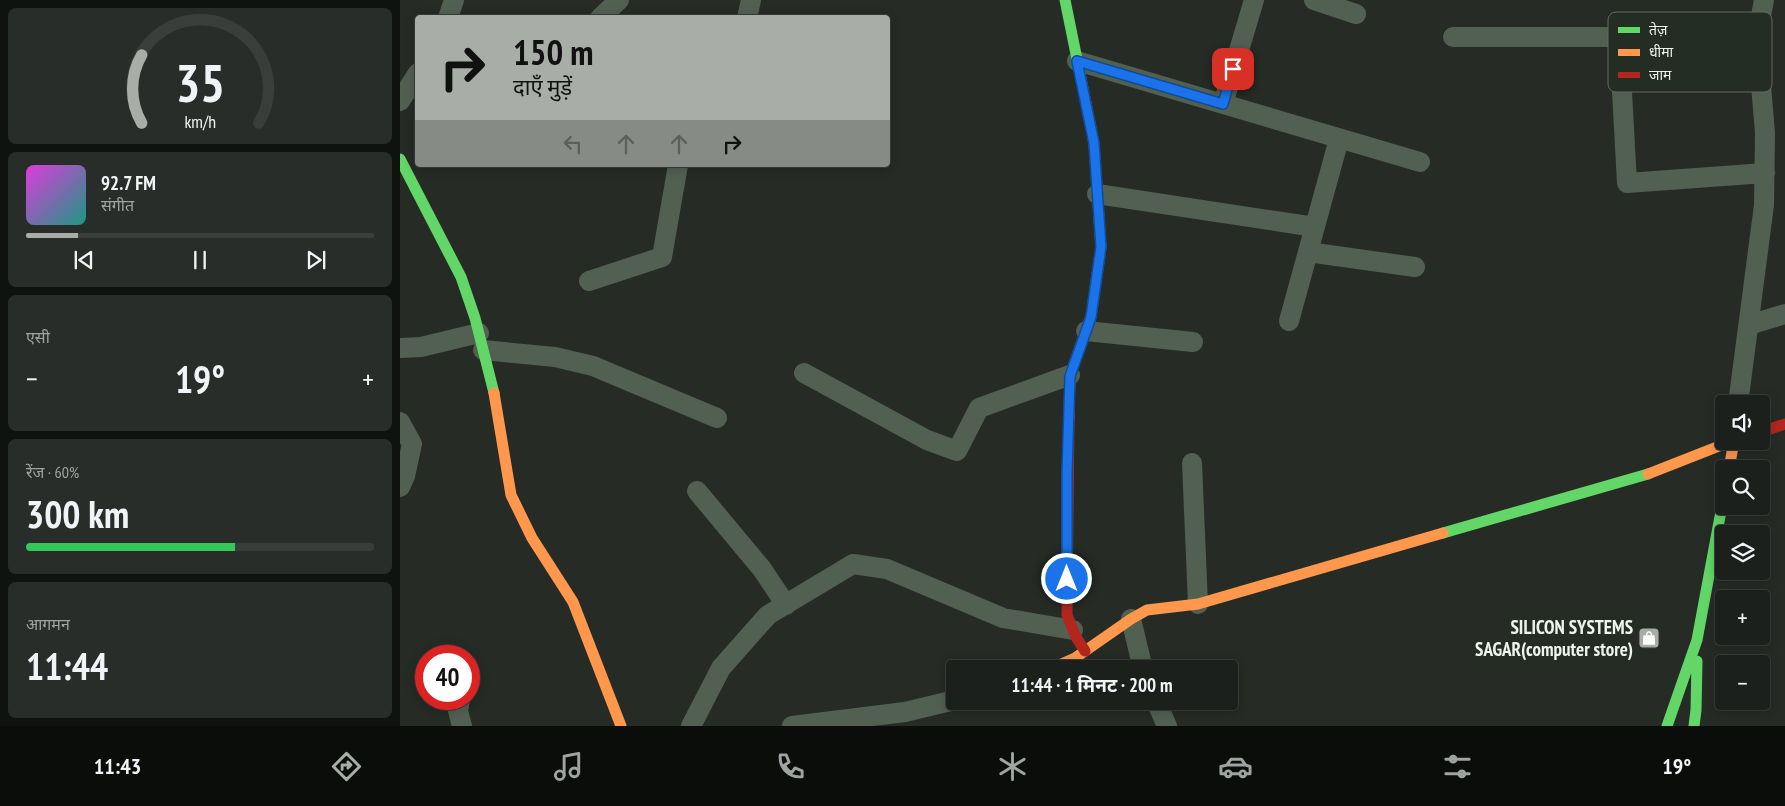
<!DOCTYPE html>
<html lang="hi">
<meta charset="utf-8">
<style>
body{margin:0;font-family:"PT Sans Narrow","Noto Sans Devanagari",sans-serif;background:#292d29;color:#f1f3f6;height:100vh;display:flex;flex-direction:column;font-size:19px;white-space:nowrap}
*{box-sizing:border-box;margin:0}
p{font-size:16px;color:#a0a3a3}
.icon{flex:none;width:28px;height:28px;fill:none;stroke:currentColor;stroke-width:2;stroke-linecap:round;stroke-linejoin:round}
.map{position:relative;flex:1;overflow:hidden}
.panel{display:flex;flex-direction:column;gap:8px;padding:8px;background:#0f120f;width:400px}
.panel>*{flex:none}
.banner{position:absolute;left:15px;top:15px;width:475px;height:152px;border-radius:5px;box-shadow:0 2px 12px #0003,0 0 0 1px #3a3e3b;background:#a8aea7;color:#111;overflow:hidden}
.controls{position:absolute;left:1315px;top:395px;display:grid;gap:10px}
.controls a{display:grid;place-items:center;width:55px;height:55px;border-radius:5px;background:#1c201c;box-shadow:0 2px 12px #0003,0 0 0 1px #3a3e3b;font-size:25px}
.speed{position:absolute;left:15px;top:645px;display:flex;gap:10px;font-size:25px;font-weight:700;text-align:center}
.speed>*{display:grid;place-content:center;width:65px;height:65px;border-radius:50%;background:#1c201c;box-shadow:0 2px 12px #0003,0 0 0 1px #3a3e3b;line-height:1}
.speed .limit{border:8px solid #d22;background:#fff;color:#111}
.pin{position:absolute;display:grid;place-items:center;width:42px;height:42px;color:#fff;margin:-21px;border-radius:10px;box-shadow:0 2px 8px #0006}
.me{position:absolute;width:55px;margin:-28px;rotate:0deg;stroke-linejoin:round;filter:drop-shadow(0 0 4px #0008)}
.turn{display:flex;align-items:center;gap:18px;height:105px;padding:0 15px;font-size:22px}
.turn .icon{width:65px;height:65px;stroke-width:2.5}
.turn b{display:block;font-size:35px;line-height:42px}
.lanes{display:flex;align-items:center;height:48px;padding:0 15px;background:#0003;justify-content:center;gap:25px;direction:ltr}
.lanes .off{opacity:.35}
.big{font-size:38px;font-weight:700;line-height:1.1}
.panel .tile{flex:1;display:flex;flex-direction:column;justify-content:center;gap:8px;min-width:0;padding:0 18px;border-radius:8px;background:#292d29}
.panel .dial{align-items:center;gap:0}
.dial svg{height:130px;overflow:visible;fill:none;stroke:#3a3e3b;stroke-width:7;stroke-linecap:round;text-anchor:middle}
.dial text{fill:#f1f3f6;stroke:none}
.song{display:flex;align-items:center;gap:15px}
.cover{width:60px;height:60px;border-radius:8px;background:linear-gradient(135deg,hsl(300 70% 55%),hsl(170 70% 35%))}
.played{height:5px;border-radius:2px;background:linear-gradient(90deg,#a8aea7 15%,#3a3e3b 15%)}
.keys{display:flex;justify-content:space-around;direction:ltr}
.heat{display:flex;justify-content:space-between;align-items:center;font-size:28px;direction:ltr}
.charge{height:8px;border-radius:4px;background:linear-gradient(90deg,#34c759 60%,#3a3e3b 0)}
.trip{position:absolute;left:546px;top:660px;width:292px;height:50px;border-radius:5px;background:#1c201c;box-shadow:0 2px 12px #0003,0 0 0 1px #3a3e3b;font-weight:700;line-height:50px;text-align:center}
.tab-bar{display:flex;height:80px;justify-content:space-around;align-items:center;background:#0b0d0b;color:#a0a3a3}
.tab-bar .icon{width:35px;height:35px}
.tab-bar .selected{color:#a8aea7}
.tab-bar b{font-size:22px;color:#f1f3f6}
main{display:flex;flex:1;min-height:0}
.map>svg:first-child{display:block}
</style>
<main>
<section class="panel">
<div class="tile dial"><svg viewBox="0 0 100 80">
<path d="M14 69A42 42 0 1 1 86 69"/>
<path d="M14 69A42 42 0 0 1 14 27" stroke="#a8aea7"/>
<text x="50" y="56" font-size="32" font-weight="700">35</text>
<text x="50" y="72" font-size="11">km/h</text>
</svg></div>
<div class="tile">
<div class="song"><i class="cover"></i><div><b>92.7 FM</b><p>संगीत</p></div></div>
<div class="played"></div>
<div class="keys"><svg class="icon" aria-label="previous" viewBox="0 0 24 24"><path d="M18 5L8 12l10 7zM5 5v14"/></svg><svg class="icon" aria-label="pause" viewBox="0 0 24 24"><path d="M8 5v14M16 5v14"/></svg><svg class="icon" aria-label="next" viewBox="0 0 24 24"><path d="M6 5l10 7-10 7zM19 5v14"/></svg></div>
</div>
<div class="tile"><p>एसी</p>
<div class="heat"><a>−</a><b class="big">19°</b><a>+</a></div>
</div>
<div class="tile"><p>रेंज · 60%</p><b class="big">300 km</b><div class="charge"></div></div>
<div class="tile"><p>आगमन</p><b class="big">11:44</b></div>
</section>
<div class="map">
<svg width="1385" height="726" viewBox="0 0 1385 726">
<rect width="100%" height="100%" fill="#262b26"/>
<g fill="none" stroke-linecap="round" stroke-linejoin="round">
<path stroke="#526052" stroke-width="20" d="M 914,0 L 956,14
M 48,18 L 54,0
M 200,18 L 219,0
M 347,18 L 351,0
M 1053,37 L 1357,37
M 1219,37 L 1227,183 L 1365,173
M 677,61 L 1020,162
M 0,101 L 18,73
M 823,104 L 854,0
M 697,194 L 915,227
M 908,252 L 1015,267
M 189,281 L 262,257 L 278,165
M 889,321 L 939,139
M 1349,325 L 1385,314
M 686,331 L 793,342
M 0,348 L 21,347 L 79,333
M 83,350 L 155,357 L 193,366 L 317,418
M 404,373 L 527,440 L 557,451 L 579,408 L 670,375
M 1338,404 L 1364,205 L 1365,133 L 1357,37 L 1364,0
M 0,422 L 12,444 L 5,476 L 0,487
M 792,463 L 798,604
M 297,491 L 362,569 L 386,605
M 731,619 L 743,669
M 60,699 L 58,711 L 62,726
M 756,701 L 767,726
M 291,726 L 321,668 L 368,615 L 453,564 L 487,569 L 603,618 L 673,630
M 392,726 L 505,712 L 555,700"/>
<path stroke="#63d668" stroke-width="11" d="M 665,0 L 694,143 L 700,233
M 0,159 L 61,277 L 75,318 L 94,393
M 1043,533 L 1248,474
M 1267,726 L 1297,640 L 1324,495
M 1294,726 L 1296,710 L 1297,661"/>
<path stroke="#ff974d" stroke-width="11" d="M 94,393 L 111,495 L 132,538 L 173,602 L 221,726
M 669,419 L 670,375 L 691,317 L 701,247 L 700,233
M 1329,469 L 1334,441
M 1248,474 L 1332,441
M 650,669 L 675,658 L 731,619 L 747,610 L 798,604 L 1043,533"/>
<path stroke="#b3261e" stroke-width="11" d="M 669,419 L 667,615 L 676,637 L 685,651
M 1361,432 L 1385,424"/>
</g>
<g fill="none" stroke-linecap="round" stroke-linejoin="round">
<g stroke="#114b97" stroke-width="12">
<path id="route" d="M 667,579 L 667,473 L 670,376 L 691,317 L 701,247 L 694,143 L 677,61 L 823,104 L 833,69"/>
</g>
<use href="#route" stroke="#1a73e8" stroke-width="9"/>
</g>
<defs>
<g id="shop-square" transform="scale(1.125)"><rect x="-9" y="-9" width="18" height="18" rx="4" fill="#a8aea7" stroke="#242d24"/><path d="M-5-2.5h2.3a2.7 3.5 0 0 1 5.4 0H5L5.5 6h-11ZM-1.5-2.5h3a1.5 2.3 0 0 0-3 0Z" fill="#fff"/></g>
</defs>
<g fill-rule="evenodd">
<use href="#shop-square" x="1249" y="638"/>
</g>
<g text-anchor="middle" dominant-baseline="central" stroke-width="5" stroke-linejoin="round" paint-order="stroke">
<g font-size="19" font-weight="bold" fill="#eef4ed" stroke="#242d24" text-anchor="end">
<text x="1233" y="627">SILICON SYSTEMS<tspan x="1233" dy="22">SAGAR(computer store)</tspan></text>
</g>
</g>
<rect x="1208" y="12" width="164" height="80" rx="8" fill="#242d24" stroke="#616960" stroke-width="1"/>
<rect x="1218" y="27" width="22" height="6" fill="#63d668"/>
<rect x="1218" y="49" width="22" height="7" fill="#ff974d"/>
<rect x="1218" y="72" width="22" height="6" fill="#b3261e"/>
<g font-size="14" fill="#eef4ed">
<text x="1249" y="35">तेज़</text>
<text x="1249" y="57">धीमा</text>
<text x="1249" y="80">जाम</text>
</g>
</svg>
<div class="controls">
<a><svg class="icon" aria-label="sound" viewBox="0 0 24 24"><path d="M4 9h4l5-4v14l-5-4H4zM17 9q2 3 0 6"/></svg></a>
<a><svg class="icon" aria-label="search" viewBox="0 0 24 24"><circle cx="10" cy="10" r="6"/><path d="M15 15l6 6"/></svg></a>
<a><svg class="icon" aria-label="layers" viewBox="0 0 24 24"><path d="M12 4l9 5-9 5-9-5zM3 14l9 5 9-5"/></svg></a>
<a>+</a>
<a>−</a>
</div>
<div class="speed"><div class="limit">40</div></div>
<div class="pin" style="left:833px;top:69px;background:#d93025"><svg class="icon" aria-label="arrive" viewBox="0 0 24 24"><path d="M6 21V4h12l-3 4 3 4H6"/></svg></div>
<svg class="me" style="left:667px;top:579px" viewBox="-20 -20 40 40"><circle r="17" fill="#1a73e8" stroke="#fff" stroke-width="3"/><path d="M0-11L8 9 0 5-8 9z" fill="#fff"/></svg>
<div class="trip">11:44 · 1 मिनट · 200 m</div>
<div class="banner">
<div class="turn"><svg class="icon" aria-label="right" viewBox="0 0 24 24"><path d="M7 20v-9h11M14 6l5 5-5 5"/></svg><div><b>150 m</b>दाएँ मुड़ें</div></div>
<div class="lanes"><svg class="icon off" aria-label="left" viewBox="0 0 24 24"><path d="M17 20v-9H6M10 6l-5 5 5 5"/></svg><svg class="icon off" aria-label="ahead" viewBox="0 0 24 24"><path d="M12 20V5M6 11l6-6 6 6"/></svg><svg class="icon off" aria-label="ahead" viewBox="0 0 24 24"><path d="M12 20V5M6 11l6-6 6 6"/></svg><svg class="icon" aria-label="right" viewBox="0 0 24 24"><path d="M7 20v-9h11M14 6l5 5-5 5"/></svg></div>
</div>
</div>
</main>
<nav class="tab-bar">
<b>11:43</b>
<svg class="icon selected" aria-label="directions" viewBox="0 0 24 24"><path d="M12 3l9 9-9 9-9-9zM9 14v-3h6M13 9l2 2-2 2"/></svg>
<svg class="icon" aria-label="music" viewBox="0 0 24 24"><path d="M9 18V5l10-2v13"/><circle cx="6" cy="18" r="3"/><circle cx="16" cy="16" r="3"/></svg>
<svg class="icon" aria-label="phone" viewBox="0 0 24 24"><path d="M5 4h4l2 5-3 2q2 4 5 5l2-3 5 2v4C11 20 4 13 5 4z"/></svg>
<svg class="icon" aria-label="climate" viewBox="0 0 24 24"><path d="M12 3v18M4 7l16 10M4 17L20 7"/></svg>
<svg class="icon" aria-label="car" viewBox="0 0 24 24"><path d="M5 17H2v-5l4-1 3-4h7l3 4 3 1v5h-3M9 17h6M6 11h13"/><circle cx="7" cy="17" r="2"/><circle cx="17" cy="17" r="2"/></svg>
<svg class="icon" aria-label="filters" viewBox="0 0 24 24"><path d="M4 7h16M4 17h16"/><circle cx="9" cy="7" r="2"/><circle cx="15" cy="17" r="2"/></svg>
<b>19°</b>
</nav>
